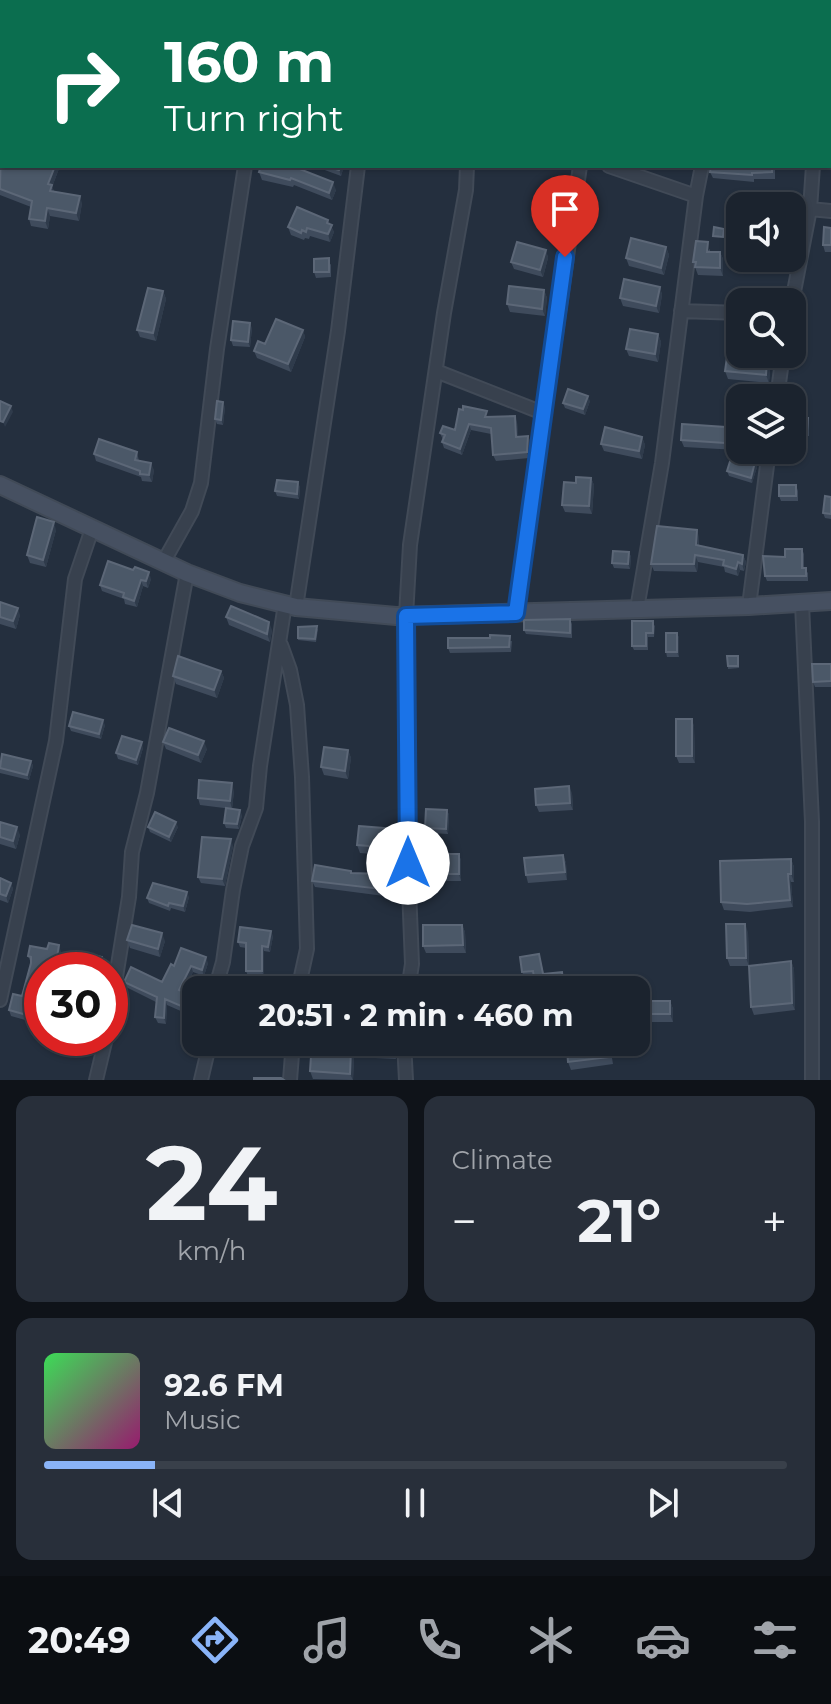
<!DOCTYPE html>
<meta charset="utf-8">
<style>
body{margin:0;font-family:Montserrat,sans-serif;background:#282f3a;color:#f1f3f6;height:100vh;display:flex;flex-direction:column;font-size:30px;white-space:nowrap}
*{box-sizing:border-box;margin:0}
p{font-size:26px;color:#a0a4aa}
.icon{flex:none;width:44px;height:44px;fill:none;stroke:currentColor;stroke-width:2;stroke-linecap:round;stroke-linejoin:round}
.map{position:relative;height:1080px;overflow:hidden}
.sheet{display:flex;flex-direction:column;gap:16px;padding:16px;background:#0f1319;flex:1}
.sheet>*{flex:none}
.guide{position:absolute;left:0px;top:0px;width:832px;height:168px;box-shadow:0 2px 6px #0004,0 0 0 2px #39404a;background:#0b6e4f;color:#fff;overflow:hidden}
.fabs{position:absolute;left:726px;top:192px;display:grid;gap:16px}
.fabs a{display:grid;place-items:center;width:80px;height:80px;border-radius:16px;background:#1b232e;box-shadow:0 2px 6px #0004,0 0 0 2px #39404a;font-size:40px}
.speed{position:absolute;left:24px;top:952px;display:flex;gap:16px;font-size:40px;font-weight:700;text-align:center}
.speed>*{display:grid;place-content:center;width:104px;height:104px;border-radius:50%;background:#1b232e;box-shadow:0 2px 6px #0004,0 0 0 2px #39404a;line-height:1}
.speed .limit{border:12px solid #d22;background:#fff;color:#111}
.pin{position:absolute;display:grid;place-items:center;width:68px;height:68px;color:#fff;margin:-82px -34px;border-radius:50% 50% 50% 0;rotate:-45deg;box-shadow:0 0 8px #0007}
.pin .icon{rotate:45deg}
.me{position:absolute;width:88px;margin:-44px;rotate:0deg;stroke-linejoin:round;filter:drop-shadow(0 0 6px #0008)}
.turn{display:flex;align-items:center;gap:28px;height:168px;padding:0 32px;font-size:36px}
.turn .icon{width:104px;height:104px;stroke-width:2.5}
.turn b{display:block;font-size:56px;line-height:68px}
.big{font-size:60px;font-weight:700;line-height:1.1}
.sheet .widget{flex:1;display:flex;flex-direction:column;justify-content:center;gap:12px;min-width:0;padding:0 28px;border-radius:16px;background:#282f3a}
.sheet .dial{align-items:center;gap:0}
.dial b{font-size:104px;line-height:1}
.song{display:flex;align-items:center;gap:24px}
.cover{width:96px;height:96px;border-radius:12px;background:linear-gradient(135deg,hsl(130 70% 55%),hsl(320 70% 35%))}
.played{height:8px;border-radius:4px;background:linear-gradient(90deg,#8ab4f8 15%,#39404a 15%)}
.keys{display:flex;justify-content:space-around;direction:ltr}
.heat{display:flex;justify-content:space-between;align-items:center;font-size:44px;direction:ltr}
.sheet .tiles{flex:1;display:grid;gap:16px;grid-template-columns:1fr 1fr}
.widget:last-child{grid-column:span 2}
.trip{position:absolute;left:182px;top:976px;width:468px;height:80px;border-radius:16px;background:#1b232e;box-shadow:0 2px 6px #0004,0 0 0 2px #39404a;font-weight:700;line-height:80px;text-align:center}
.dock{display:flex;height:128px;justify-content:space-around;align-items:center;background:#0b0e12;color:#a0a4aa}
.dock .icon{width:56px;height:56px}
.dock .active{color:#8ab4f8}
.dock b{font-size:36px;color:#f1f3f6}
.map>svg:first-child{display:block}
</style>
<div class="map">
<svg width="831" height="1080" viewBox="0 0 831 1080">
<rect width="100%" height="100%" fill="#242f3e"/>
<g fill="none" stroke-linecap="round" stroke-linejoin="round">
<g stroke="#414a57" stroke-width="16">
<path id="street" d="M 267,2 L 267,0
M 381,2 L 382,0
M 486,2 L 486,0
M 608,2 L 608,0
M 727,2 L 728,0
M 0,5 L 2,6
M 830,58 L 831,52
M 0,81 L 2,60
M 609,166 L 696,196
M 810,209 L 831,211
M 792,302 L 810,209 L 813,166
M 681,311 L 740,313
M 436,371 L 543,413
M 777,398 L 783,354
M 164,561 L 192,511 L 201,483 L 217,349 L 245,166
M 802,604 L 812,822 L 812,1080
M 749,606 L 769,450
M 296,607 L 338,331 L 358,166
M 637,609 L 662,463 L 696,196 L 702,166
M 516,613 L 580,166
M 281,645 L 290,670 L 297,705 L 302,777 L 307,949 L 298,990
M 215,990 L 223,962 L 233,890 L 242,846 L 256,808 L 260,766 L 285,604
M 408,990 L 412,964 L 408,863 L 407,747 L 406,616 L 410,545 L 444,313 L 466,190 L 467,166
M 0,1000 L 56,741 L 75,579 L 92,529
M 110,1014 L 129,897 L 132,852 L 147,793 L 187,573
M 404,1042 L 406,1080
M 96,1080 L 106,1038
M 201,1080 L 210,1042
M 290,1080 L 293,1042"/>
</g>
<g stroke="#414a57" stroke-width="20">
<path id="secondary" d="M 0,485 L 187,573 L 240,593 L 296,607 L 396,616 L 749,606 L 831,601"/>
</g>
<use href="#street" stroke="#38414e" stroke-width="12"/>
<use href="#secondary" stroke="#465061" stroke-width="16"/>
</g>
<path fill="#3f4b5c" d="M 0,148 L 2,166 L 60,166 L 52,187 L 54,191 L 82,203 L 79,221 L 50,216 L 48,229 L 31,226 L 29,219 L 31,207 L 0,195 Z
M 320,166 L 344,166 L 341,176 L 322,169 Z
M 775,166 L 775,179 L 754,179 L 754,182 L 713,178 L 710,172 Z
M 294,167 L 336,190 L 332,200 L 294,185 L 293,187 L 262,180 L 259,172 Z
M 328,220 L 334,232 L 330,242 L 310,236 L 309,239 L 305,238 L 304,240 L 291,235 L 288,227 Z
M 831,228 L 831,252 L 825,252 L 823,245 Z
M 666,247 L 669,255 L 664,275 L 629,266 L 626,258 Z
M 710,249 L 710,252 L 720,252 L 723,259 L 723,276 L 698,275 L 693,262 Z
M 546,250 L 548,258 L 543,277 L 514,269 L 511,262 Z
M 331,264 L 331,277 L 316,278 L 314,272 Z
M 660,287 L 662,295 L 659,313 L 623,306 L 620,298 Z
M 544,290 L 547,298 L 545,316 L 510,312 L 507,304 Z
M 163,291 L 166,299 L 156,341 L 140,337 L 137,330 Z
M 252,328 L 250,347 L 233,346 L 231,340 Z
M 303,330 L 305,337 L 291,372 L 257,358 L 254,351 L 265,344 Z
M 658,334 L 661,342 L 658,362 L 629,356 L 626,349 Z
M 767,361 L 770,368 L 769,383 L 728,379 L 725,371 Z
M 590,401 L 585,415 L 565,408 L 563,403 Z
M 225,407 L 223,425 L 217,424 L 215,419 Z
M 489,417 L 517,422 L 518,437 L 531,442 L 529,458 L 496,461 L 493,455 L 491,434 L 471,430 L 462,455 L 444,448 L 442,442 L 443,440 L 440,433 L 455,430 Z
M 792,418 L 808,418 L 809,423 L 809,436 L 792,436 Z
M 740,428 L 740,450 L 755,450 L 755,451 L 684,447 L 681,440 Z
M 642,437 L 645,445 L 642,459 L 604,451 L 601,444 Z
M 137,452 L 139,461 L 154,470 L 152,482 L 142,481 L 141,477 L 96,461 L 94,454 Z
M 755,462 L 757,467 L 752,483 L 729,476 L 727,471 Z
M 591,478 L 594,485 L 592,514 L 565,512 L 562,505 L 576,483 Z
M 298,482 L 300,488 L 299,499 L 277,496 L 275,491 Z
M 796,485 L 798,491 L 798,501 L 781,501 L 779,496 Z
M 831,497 L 831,519 L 825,518 L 823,513 Z
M 56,530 L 46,567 L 30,563 L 27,555 Z
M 699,537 L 699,546 L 743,555 L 746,562 L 744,571 L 740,570 L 738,576 L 725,572 L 724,567 L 698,562 L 697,572 L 654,571 L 651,564 Z
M 802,549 L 804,554 L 804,568 L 808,573 L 808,581 L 767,581 L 765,576 L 785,557 Z
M 629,552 L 631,557 L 630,569 L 614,568 L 612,563 Z
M 151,579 L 148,588 L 143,586 L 137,607 L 125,604 L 124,599 L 102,591 L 100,585 Z
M 0,602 L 20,615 L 16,629 L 0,624 Z
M 226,617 L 272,630 L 270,642 L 229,625 Z
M 570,619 L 572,624 L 572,638 L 526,634 L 524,630 Z
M 655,625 L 654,637 L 648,637 L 648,650 L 634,650 L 632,646 Z
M 318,629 L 316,642 L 298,640 L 298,638 Z
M 677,633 L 679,638 L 679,657 L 667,657 L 666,652 Z
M 512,641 L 511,652 L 450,653 L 448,648 Z
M 739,659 L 739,668 L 728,669 L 728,666 Z
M 831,664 L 831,687 L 815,687 L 813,682 Z
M 221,671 L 224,678 L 217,698 L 176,684 L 173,676 Z
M 692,719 L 694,727 L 695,763 L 679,763 L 676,756 Z
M 105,725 L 101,739 L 71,731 L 69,726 Z
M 163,742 L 207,749 L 201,763 L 166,749 Z
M 143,748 L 138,765 L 118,759 L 116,753 Z
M 348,750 L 351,758 L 348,779 L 324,775 L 321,767 Z
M 0,761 L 31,761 L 33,766 L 29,780 L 0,773 Z
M 234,791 L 232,809 L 200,805 L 198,798 Z
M 572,793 L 573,810 L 539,812 L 536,805 Z
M 447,810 L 449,815 L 448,834 L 430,833 L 431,846 L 417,846 L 415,841 L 426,830 L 425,828 Z
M 242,815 L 239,829 L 226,828 L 224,823 Z
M 0,822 L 20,835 L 16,849 L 0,844 Z
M 148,827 L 178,827 L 171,842 L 150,832 Z
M 396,829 L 399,837 L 398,856 L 360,853 L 357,845 Z
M 233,846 L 225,886 L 201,883 L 198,877 Z
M 459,854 L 461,861 L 461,881 L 429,881 L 426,874 Z
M 563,855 L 566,863 L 567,880 L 528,883 L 526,875 Z
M 791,859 L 794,867 L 794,882 L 791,882 L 793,907 L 750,912 L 724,910 L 721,902 Z
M 351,871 L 352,873 L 382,874 L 384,881 L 384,896 L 315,887 L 312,881 Z
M 0,878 L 11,883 L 13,889 L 8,903 L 0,900 Z
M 189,897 L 185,912 L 171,908 L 170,911 L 149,903 L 147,898 Z
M 462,925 L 465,932 L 466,953 L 426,953 L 423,946 Z
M 748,932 L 749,966 L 730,966 L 727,958 Z
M 273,936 L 270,952 L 264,951 L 264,976 L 248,976 L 246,971 L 246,948 L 240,947 L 238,942 Z
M 127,940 L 165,941 L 160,957 L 130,948 Z
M 61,952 L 58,970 L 42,970 L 42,1000 L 36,1023 L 11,1016 L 9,1010 L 22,996 L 31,963 L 28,956 Z
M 539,954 L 544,974 L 562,972 L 565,979 L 534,978 L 525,979 L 522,972 Z
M 791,961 L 794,969 L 795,1010 L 754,1015 L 751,1007 Z
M 208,963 L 204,976 L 193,972 L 183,992 L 186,993 L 188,999 L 183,1012 L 167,1005 L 166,1024 L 158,1023 L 155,1017 L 156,1002 L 126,987 L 124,982 L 162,982 L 174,966 Z
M 636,1001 L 670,1001 L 673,1009 L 673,1022 L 636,1022 Z
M 60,1038 L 86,1038 L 84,1046 L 62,1043 Z
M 334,1042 L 395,1042 L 396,1059 L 354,1057 L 353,1080 L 313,1079 L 310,1071 L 333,1057 Z
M 611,1052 L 613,1064 L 571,1070 L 568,1062 Z"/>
<path fill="#2f3b4b" d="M 55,166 L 60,166 L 52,187 L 54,192 L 53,198 L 48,184 Z
M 340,166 L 344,166 L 341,176 L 339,170 Z
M 333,182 L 336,190 L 332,200 L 329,193 Z
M 80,196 L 82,203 L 79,221 L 76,213 Z
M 47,208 L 50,216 L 48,229 L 45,221 Z
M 328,220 L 334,232 L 330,242 L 328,234 L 327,223 Z
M 666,247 L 669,255 L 664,275 L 661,268 Z
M 546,250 L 548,258 L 543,277 L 540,270 Z
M 720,252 L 723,259 L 723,276 L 720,268 Z
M 660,287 L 662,295 L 659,313 L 656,306 Z
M 544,290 L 547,298 L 545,316 L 542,309 Z
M 163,291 L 166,299 L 156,341 L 153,333 Z
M 250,323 L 252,328 L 250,347 L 248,342 Z
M 303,330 L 305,337 L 291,372 L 288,364 Z
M 658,334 L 661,342 L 658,362 L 655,354 Z
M 767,361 L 770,368 L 769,383 L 766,375 Z
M 588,396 L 590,401 L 585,415 L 583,409 Z
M 223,402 L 225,407 L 223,425 L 221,420 Z
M 11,406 L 13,412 L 5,427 L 3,422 Z
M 515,416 L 517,422 L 519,443 L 516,437 Z
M 469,424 L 471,430 L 462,455 L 460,449 Z
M 528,436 L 531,442 L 529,458 L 527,452 Z
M 642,437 L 645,445 L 642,459 L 639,451 Z
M 755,462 L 757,467 L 752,483 L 751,478 Z
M 151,463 L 154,470 L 152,482 L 149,475 Z
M 591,478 L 594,485 L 592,514 L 589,506 Z
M 298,482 L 300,488 L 299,499 L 297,494 Z
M 54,522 L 56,530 L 46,567 L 43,560 Z
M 697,530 L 699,537 L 698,552 L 696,545 Z
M 629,552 L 631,557 L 630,569 L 628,564 Z
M 695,555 L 698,562 L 697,572 L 694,564 Z
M 743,555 L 746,562 L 744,571 L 742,564 Z
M 738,562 L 740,570 L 738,576 L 736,569 Z
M 149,572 L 151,579 L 148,588 L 146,581 Z
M 141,580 L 143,586 L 137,607 L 134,601 Z
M 18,608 L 20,615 L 16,629 L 13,621 Z
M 269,622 L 272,630 L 270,642 L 267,634 Z
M 677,633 L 679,638 L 679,657 L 677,652 Z
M 221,671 L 224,678 L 217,698 L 214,690 Z
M 692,719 L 694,727 L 695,763 L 692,756 Z
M 103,720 L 105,725 L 101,739 L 99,734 Z
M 204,741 L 207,749 L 201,763 L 198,755 Z
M 142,742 L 143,748 L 138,765 L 136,760 Z
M 348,750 L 351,758 L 348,779 L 345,771 Z
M 31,761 L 33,766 L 29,780 L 27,775 Z
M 232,783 L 234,791 L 232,809 L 230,801 Z
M 569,786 L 572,793 L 573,810 L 570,803 Z
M 240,810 L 242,815 L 239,829 L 237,824 Z
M 447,810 L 449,815 L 448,834 L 446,829 Z
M 176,822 L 178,827 L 171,842 L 169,837 Z
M 17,827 L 20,835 L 16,849 L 13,841 Z
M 396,829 L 399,837 L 398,856 L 395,848 Z
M 231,839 L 233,846 L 225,886 L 222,879 Z
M 459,854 L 461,861 L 461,881 L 459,874 Z
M 563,855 L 566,863 L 567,880 L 565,872 Z
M 791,859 L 794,867 L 794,882 L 791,874 Z
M 382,874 L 384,881 L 384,896 L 381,889 Z
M 788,874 L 791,882 L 793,907 L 790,900 Z
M 11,883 L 13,889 L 8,903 L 6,896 Z
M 187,892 L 189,897 L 185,912 L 183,906 Z
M 745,924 L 748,932 L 749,966 L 746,958 Z
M 462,925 L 465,932 L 466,953 L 463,945 Z
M 271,931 L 273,936 L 270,952 L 268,947 Z
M 162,933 L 165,941 L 160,957 L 158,949 Z
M 59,945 L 61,952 L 58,970 L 55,970 Z
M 262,946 L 264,951 L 264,976 L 262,971 Z
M 206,957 L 208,963 L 204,976 L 202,970 Z
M 791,961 L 794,969 L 795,1010 L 792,1003 Z
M 191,966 L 193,972 L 181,996 L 179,990 Z
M 41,988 L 42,1000 L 36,1023 L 34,1017 Z
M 186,993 L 188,999 L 183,1012 L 181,1006 Z
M 165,999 L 167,1005 L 166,1024 L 164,1018 Z
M 670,1001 L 673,1009 L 673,1022 L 670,1014 Z
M 393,1042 L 395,1042 L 396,1059 L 393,1052 Z
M 351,1050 L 354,1057 L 353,1080 L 350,1074 Z"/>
<path fill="#4b5868" stroke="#5c6777" stroke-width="2" d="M 94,0 L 161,0 L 160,2 L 94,2 Z
M 203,0 L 210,2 L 210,0 L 230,0 L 229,2 L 202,2 Z
M 1,145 L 2,145 L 2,166 L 55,166 L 48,184 L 52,185 L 50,191 L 80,196 L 76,213 L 47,208 L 45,221 L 29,219 L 32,201 L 0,189 Z
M 261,166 L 292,166 L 333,182 L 329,193 L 291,178 L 290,180 L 259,172 Z
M 325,166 L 340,166 L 339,170 Z
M 711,166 L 772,166 L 772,172 L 752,173 L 752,175 L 710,172 Z
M 297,207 L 328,220 L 327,223 L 332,225 L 328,234 L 307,228 L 306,232 L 302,230 L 301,233 L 288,227 Z
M 714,227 L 724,229 L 723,237 L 713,236 Z
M 824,227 L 831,228 L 831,245 L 823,245 Z
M 631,238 L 666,247 L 661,268 L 626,258 Z
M 696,241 L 708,242 L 707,252 L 720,252 L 720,268 L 695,267 L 696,262 L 693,262 Z
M 517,242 L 546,250 L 540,270 L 511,262 Z
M 329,258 L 329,272 L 314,272 L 314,259 Z
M 624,279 L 660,287 L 656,306 L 620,298 Z
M 509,286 L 544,290 L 542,309 L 507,304 Z
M 148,288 L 163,291 L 153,333 L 137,330 Z
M 276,319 L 303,330 L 288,364 L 254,351 L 258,341 L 265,344 Z
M 233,321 L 250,323 L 248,342 L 231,340 Z
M 630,329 L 658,334 L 655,354 L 626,349 Z
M 727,357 L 767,361 L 766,375 L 725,371 Z
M 568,389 L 588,396 L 583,409 L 563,403 Z
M 0,401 L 11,406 L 3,422 L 0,421 Z
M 217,401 L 223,402 L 221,420 L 215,419 Z
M 463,406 L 487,411 L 485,417 L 515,416 L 516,437 L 528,436 L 527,452 L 493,455 L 491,428 L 469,424 L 460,449 L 442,442 L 445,435 L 440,433 L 443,426 L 455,430 L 459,409 L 463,410 Z
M 792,418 L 808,418 L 807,431 L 792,431 Z
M 682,424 L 740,428 L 740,444 L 681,440 Z
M 605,427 L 642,437 L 639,451 L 601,444 Z
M 99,439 L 137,452 L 135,460 L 151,463 L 149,475 L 140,474 L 140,471 L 94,454 Z
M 732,455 L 755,462 L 751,478 L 727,471 Z
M 576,477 L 591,478 L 589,506 L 562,505 L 564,482 L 576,483 Z
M 277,480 L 298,482 L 297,494 L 275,491 Z
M 779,485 L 796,485 L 796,496 L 779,496 Z
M 825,496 L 831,497 L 831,514 L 823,513 Z
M 37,517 L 54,522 L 43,560 L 27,555 Z
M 657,526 L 697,530 L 696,545 L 743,555 L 742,564 L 738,562 L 736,569 L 723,565 L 724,560 L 695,555 L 694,564 L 651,564 Z
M 785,549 L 802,549 L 802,568 L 806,568 L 806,576 L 765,576 L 763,556 L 785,557 Z
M 613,551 L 629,552 L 628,564 L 612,563 Z
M 108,561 L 133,570 L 135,567 L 149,572 L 146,581 L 141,580 L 134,601 L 123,597 L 124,593 L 100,585 Z
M 0,602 L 18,608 L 13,621 L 0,617 Z
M 231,606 L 269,622 L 267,634 L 226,617 Z
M 570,619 L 570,633 L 524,630 L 524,620 Z
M 632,621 L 653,621 L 653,633 L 646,633 L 646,646 L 632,646 Z
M 317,626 L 315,639 L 298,638 L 298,627 Z
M 666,633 L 677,633 L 677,652 L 666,652 Z
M 490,635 L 510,636 L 509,647 L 448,648 L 448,638 L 490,638 Z
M 178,656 L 221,671 L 214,690 L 173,676 Z
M 727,656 L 738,656 L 738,666 L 728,666 Z
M 812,664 L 831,664 L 831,681 L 813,682 Z
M 73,712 L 103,720 L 99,734 L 69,726 Z
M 676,719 L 692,719 L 692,756 L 676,756 Z
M 169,728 L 204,741 L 198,755 L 163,742 Z
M 122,736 L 142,742 L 136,760 L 116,753 Z
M 324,747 L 348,750 L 345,771 L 321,767 Z
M 2,754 L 31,761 L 27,775 L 0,768 Z
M 199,780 L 232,783 L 230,801 L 198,798 Z
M 569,786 L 570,803 L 536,805 L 535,789 Z
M 226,808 L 240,810 L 237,824 L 224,823 Z
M 426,809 L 447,810 L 446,829 L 425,828 Z
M 155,812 L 176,822 L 169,837 L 148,827 Z
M 0,822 L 17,827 L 13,841 L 0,837 Z
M 359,826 L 396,829 L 395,848 L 357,845 Z
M 416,830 L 429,830 L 429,841 L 415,841 Z
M 202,837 L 231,839 L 222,879 L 198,877 Z
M 426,854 L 459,854 L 459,874 L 426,874 Z
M 563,855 L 565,872 L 526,875 L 524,858 Z
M 791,859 L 791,874 L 788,874 L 790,900 L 747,904 L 721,902 L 720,861 Z
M 315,865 L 351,871 L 351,873 L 382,874 L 381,889 L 312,881 Z
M 0,878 L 11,883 L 6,896 L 0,894 Z
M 153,883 L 187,892 L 183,906 L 169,903 L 168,906 L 147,898 Z
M 726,924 L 745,924 L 746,958 L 727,958 Z
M 132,925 L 162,933 L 158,949 L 127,940 Z
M 423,925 L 462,925 L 463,945 L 423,946 Z
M 240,927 L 271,931 L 268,947 L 262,946 L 262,971 L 246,971 L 246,943 L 238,942 Z
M 49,943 L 59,945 L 55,970 L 42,970 L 42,988 L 34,1017 L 9,1010 L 13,994 L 22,996 L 31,963 L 31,957 L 28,956 L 30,946 L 47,949 Z
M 181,948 L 206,957 L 202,970 L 191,966 L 179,990 L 186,993 L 181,1006 L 165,999 L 164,1018 L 155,1017 L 157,997 L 124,982 L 131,967 L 162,982 L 171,964 L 174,966 Z
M 82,953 L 102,957 L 101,970 L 81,970 Z
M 539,954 L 543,974 L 562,972 L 564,990 L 536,990 L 533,971 L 522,972 L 520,957 Z
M 791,961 L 792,1003 L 751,1007 L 749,966 Z
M 636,1001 L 670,1001 L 670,1014 L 636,1014 Z
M 63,1038 L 83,1038 L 82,1041 Z
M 334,1042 L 393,1042 L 393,1052 L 351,1050 L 350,1074 L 310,1071 L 311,1056 L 333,1057 Z
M 608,1044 L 610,1057 L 568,1062 L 567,1049 Z
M 254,1078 L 281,1078 L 284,1080 L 254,1080 Z"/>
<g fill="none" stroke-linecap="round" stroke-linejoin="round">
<g stroke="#114b97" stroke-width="20">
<path id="route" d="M 408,863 L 406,616 L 516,613 L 565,257"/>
</g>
<use href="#route" stroke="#1a73e8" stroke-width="14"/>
</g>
</svg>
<div class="fabs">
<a><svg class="icon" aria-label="sound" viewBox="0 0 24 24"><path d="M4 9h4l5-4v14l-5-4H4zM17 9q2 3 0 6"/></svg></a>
<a><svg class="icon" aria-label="search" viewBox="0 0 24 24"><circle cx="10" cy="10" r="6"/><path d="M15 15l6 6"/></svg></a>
<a><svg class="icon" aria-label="layers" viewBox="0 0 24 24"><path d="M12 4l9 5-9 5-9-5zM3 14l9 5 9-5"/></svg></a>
</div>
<div class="speed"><div class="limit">30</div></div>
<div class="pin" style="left:565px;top:257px;background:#d93025"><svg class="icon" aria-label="arrive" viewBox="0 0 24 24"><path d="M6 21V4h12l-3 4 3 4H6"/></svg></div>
<svg class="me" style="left:408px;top:863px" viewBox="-20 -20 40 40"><circle r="19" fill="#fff"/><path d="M0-13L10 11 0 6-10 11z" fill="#1a73e8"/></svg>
<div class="trip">20:51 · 2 min · 460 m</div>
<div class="guide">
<div class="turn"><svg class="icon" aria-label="right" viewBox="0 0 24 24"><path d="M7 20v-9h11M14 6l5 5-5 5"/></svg><div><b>160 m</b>Turn right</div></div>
</div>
</div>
<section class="sheet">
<div class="tiles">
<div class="widget dial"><b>24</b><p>km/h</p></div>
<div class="widget"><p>Climate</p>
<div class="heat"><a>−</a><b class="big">21°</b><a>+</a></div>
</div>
<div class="widget">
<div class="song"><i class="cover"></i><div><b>92.6 FM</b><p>Music</p></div></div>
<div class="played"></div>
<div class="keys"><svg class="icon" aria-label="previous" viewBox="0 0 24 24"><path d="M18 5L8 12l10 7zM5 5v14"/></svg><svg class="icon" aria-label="pause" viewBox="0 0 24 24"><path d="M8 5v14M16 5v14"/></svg><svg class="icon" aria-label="next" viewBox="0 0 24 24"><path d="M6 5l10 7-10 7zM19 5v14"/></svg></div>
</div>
</div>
</section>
<nav class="dock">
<b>20:49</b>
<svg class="icon active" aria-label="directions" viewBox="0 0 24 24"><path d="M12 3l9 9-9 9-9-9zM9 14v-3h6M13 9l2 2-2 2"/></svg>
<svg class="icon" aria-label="music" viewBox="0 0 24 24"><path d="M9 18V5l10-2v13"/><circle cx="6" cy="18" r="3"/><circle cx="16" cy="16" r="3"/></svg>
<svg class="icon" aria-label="phone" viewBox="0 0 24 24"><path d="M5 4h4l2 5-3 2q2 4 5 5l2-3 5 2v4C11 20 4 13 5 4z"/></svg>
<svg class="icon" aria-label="climate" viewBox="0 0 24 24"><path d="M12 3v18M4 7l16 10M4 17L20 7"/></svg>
<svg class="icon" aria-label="car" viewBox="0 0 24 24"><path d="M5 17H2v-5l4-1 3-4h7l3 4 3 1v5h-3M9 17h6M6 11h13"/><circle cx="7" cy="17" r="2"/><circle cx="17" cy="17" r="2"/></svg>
<svg class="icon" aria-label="filters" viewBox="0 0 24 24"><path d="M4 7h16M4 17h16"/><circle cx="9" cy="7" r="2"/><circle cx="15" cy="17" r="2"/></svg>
</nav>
